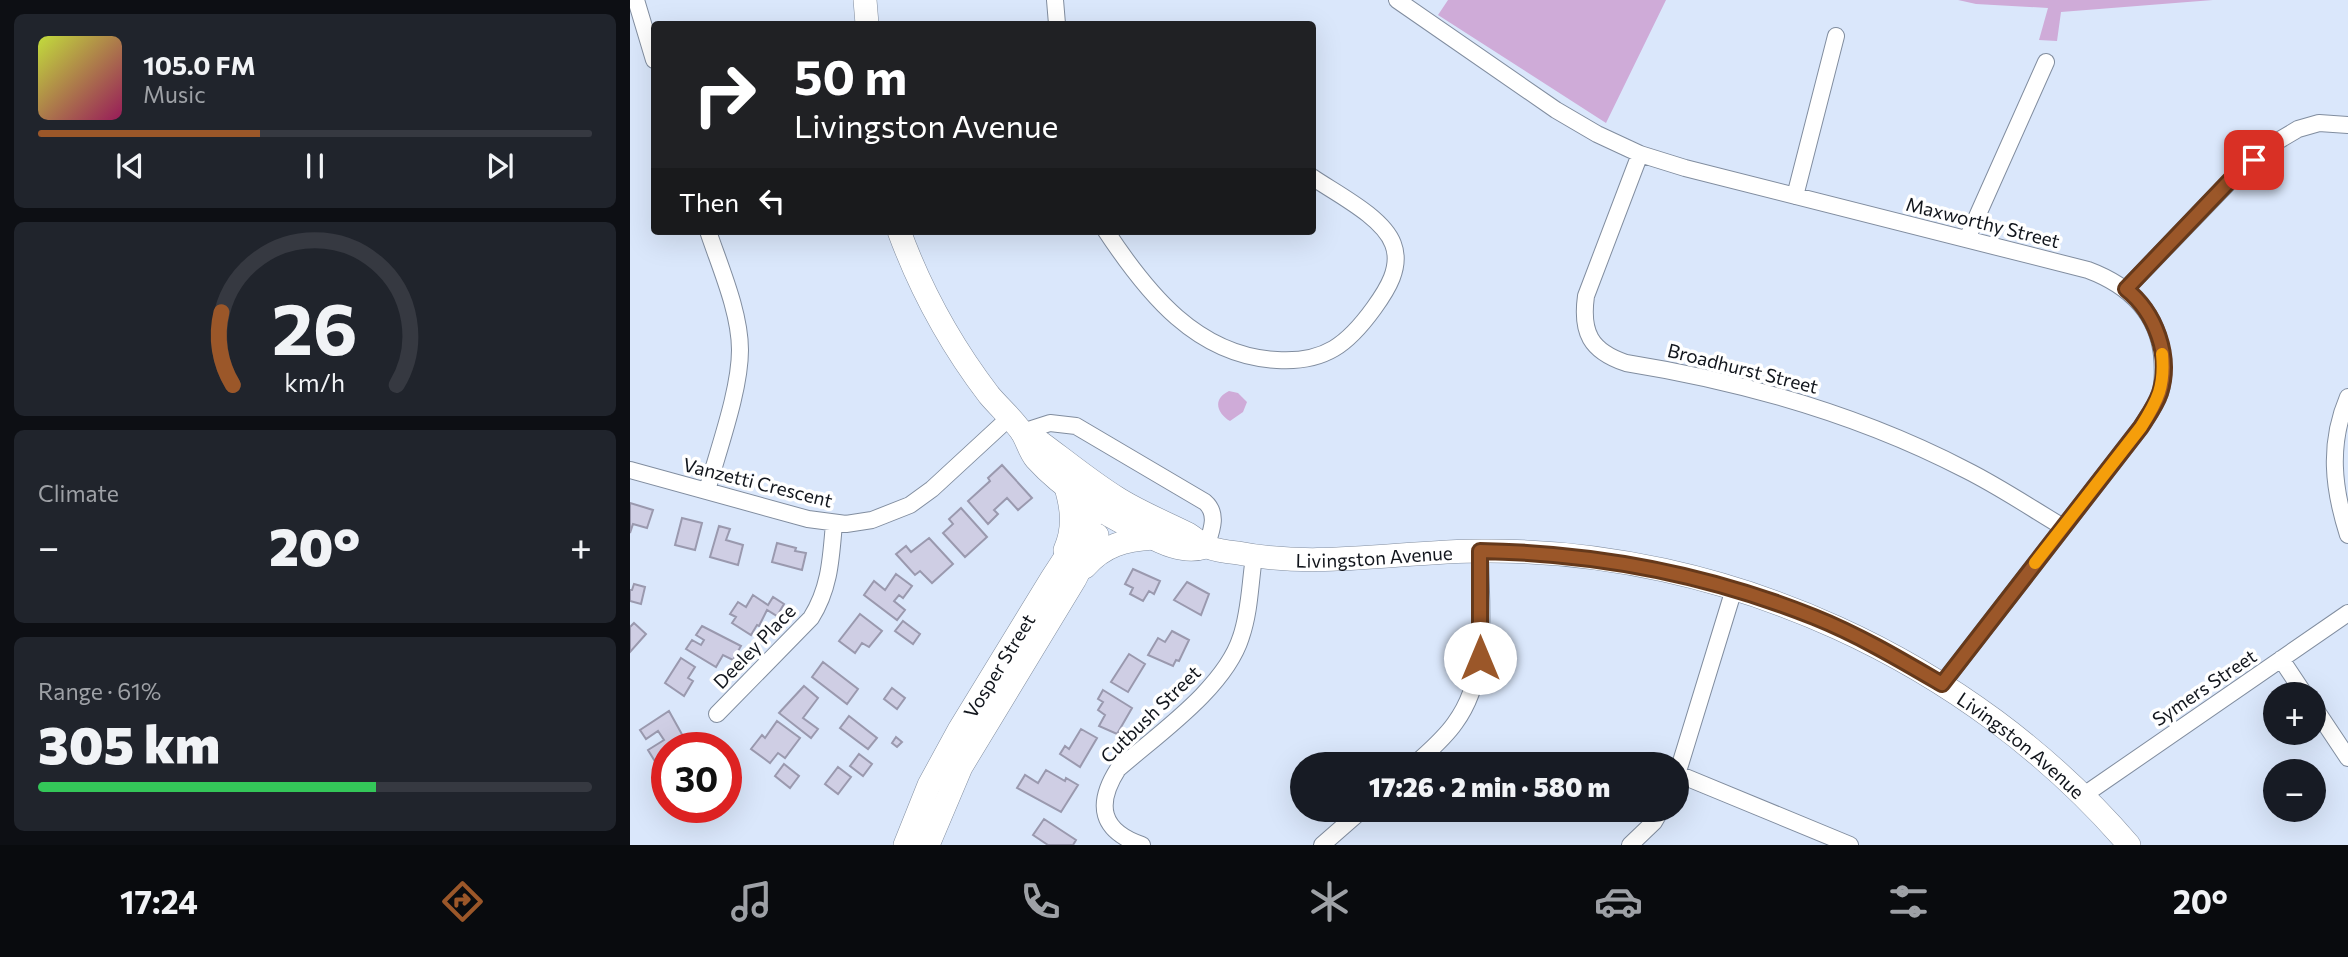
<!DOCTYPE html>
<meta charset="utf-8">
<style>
body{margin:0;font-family:Commissioner,sans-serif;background:#20242c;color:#f1f3f6;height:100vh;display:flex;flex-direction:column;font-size:26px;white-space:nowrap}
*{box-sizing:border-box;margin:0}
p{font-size:23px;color:#9ea1a6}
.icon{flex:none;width:38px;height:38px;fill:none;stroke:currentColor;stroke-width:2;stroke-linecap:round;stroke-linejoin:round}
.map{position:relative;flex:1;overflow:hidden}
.side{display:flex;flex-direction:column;gap:14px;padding:14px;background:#0d0f14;width:630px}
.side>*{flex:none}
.banner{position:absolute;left:21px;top:21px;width:665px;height:214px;border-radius:7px;box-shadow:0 7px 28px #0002;background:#202124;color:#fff;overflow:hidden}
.buttons{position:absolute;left:1633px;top:682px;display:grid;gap:14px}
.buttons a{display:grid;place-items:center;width:63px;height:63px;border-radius:50%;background:#171b24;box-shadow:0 7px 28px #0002;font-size:35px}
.speed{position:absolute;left:21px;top:732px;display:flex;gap:14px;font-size:35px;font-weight:700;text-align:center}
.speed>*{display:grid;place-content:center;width:91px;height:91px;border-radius:50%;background:#171b24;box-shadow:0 7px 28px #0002;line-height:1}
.speed .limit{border:10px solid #d22;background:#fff;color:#111}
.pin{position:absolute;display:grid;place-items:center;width:60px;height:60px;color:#fff;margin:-30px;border-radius:14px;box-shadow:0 4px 10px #0006}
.me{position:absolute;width:77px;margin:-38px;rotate:0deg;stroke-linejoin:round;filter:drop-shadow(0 0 5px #0008)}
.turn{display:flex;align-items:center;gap:24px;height:147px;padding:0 28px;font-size:32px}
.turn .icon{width:91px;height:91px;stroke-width:2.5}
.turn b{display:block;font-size:49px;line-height:60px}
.then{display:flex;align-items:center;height:66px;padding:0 28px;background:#0003;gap:14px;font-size:26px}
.big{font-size:52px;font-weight:800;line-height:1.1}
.side .tile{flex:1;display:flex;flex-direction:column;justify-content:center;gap:10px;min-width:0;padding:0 24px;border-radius:10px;background:#20242c}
.side .dial{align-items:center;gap:0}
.dial svg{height:182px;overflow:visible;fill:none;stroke:#363941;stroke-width:7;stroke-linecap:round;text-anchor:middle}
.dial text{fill:#f1f3f6;stroke:none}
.song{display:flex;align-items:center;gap:21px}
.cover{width:84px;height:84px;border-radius:10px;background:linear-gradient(135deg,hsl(70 70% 55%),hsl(330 70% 35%))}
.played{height:7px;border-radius:4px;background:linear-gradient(90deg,#9b5729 40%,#363941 40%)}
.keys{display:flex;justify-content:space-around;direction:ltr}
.heat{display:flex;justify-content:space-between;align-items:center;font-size:38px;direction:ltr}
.charge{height:10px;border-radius:5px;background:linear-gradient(90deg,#34c759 61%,#363941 0)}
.trip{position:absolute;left:660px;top:752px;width:399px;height:70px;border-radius:35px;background:#171b24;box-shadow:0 7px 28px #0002;font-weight:800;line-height:70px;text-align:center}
.tab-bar{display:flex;height:112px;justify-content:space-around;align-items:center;background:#090b0e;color:#9ea1a6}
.tab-bar .icon{width:49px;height:49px}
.tab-bar .active{color:#9b5729}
.tab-bar b{font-size:32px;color:#f1f3f6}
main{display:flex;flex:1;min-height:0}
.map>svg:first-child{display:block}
</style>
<main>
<section class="side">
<div class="tile">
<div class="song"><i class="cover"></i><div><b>105.0 FM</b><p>Music</p></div></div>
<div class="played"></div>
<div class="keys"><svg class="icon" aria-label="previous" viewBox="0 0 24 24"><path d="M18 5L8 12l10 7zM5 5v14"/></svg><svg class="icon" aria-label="pause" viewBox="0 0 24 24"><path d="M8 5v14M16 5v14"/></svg><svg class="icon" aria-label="next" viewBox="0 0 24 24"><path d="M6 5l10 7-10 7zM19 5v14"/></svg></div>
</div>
<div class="tile dial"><svg viewBox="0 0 100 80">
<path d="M14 69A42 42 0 1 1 86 69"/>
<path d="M14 69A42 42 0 0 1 9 37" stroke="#9b5729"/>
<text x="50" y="56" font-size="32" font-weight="700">26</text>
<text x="50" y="72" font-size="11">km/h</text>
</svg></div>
<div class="tile"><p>Climate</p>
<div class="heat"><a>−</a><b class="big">20°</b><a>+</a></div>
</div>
<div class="tile"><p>Range · 61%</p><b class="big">305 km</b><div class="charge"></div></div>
</section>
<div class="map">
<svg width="1718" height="845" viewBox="0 0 1718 845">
<rect width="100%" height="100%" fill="#dae7fb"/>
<path fill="#cfabd8" d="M 818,0 L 1036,0 L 976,123 L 808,15 Z
M 1328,0 L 1583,0 L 1431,12 L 1427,41 L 1409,40 L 1418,8 L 1346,4 Z
M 599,391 L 608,393 L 617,402 L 613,412 L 600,421 C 587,413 582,399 599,391 Z"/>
<path fill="#cfcee4" stroke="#9a99ae" stroke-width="2" d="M 372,465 L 402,498 L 388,510 L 377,498 L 364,510 L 368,514 L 358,524 L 338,501 L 360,481 L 358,478 Z
M 0,503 L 23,510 L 17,528 L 3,524 L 0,533 Z
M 331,508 L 357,537 L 335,557 L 313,533 L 323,524 L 319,519 Z
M 52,518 L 72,523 L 65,550 L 45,545 Z
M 89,526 L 100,529 L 96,540 L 113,545 L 108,565 L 80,557 Z
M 299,538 L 323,564 L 302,583 L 290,571 L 285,575 L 266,554 L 276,546 L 281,552 Z
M 147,543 L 166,548 L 165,551 L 176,553 L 172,570 L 142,562 Z
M 503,569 L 530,581 L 524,594 L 519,591 L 513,601 L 500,594 L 503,588 L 495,584 Z
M 266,574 L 282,586 L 273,598 L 269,595 L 264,601 L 275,610 L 267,620 L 234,595 L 244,581 L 255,590 Z
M 557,582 L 579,594 L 571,615 L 544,600 Z
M 4,584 L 15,587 L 11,604 L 0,601 L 0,590 L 2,590 Z
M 123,595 L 138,605 L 143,597 L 154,604 L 147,616 L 137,610 L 129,626 L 127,625 L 121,635 L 102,623 L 106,617 L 100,614 L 108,602 L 116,607 Z
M 230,614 L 252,631 L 239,647 L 232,643 L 225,653 L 209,641 Z
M 273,621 L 290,634 L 283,644 L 265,631 Z
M 4,623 L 16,634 L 0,652 L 0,627 Z
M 72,626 L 111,646 L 103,660 L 93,655 L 86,667 L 56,649 L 62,640 L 71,645 L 74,640 L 66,635 Z
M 542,631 L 559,640 L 549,661 L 546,660 L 543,666 L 518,655 L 528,638 L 535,642 Z
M 499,654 L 515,664 L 498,692 L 481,682 Z
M 51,658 L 65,667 L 58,678 L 63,681 L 54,696 L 35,683 Z
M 193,662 L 228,689 L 217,704 L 182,677 Z
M 174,686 L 188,698 L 173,718 L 188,729 L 181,738 L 149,713 Z
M 262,688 L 275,698 L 267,709 L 254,699 Z
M 473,690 L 502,708 L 487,734 L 469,726 L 475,715 L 468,710 L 473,702 L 468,699 Z
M 39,711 L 59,747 L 37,747 L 37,763 L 29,768 L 18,750 L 34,740 L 28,731 L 16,739 L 10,730 Z
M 219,716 L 247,738 L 238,749 L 210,728 Z
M 147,721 L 170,738 L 155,758 L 148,753 L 140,763 L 121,749 L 132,735 L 135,738 Z
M 451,729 L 467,738 L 450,767 L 430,754 L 435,746 L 439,749 Z
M 266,737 L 272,742 L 267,747 L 262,743 Z
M 229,754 L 242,764 L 233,776 L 220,766 Z
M 154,764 L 169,776 L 160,788 L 145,776 Z
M 208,767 L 221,777 L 208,794 L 195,784 Z
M 416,770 L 435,781 L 436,778 L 448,785 L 431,812 L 387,788 L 395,775 L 408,783 Z
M 414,819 L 446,840 L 443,845 L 418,845 L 403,835 Z"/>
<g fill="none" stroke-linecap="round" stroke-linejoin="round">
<g stroke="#818d9f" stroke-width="18">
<path id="street" d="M 6,0 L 24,60
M 425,0 L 427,24
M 767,0 L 926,110 L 967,134 L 1010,154 L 1055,168 L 1458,270 C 1498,285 1527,311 1532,355 C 1533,367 1534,382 1530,393 C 1526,405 1518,416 1511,427 L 1312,684
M 1010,154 L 956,296 C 951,332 960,351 996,363 C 1114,382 1230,415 1336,470 C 1370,487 1401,508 1433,527
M 1165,196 L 1206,36
M 476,231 C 517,293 567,356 647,360 C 695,363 718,344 744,308 C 757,290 772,267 763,244 C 753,217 707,194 682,177
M 1337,239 L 1416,62
M 1496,289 L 1606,175 L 1641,145 L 1668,129 L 1689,123 L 1718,125
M 1718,397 C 1698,444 1703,488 1718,535
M 392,432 L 420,423 L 446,426 L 575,502 C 589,514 581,532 576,547
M 0,470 L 178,519 L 216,524 L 242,520 L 280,505 L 302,489 L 379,418
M 77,491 C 88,450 110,391 110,350 C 110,312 90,267 78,231
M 1651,659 L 1675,695
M 1684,707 L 1718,758
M 87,714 L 181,618 C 200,588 201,558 204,523
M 784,765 C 798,752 814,739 825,723 C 861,674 850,608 850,551
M 1048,774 L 1220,845
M 1046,778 L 1104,589
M 1454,795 L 1718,613
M 512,845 C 471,831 465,805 488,769 C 528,734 595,688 611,637 C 620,611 620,583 624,557
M 692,845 L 732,810
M 1000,845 L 1024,822 L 1031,810"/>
</g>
<g stroke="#818d9f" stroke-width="24">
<g id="secondary">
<path d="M 235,0 L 237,24"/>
<path d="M 269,231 C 291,291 320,344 359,395 C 369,407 382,418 391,431 C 397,439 399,451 406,459 C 434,490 474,514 511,532 C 532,543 553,554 576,547"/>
<path id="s1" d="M 392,432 L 403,437 C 431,457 458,480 487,498 C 509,512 534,522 558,534 C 565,538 571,545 578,547 C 587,551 598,552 608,553 C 688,569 771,551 852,551 C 1096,549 1340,660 1499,845"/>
<path d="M 435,484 C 442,507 445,527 435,550"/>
<path d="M 455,567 C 474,545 495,540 523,538"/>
<path id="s2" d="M 275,845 L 299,785 L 329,730 L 422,578 L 474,498"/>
<path d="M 298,845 L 331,767 L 445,579 L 467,535"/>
</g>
</g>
<use href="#street" stroke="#fff" stroke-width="16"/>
<use href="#secondary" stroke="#fff" stroke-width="23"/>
</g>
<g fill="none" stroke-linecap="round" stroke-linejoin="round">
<g stroke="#65391b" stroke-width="18">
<path id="route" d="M 850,658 L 850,551 C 965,553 1077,574 1184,617 C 1229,635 1271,660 1312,684 L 1511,427 C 1518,416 1526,405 1530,393 C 1542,356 1525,312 1496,289 L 1606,174 L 1624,160"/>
</g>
<use href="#route" stroke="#9b5729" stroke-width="12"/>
<path stroke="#f59e0b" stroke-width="12" d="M 1405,563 L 1511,427 C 1528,400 1535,386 1532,354"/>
</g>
<g text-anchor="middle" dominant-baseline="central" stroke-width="7" stroke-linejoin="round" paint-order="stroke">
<g font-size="19" fill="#11151c" stroke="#fff">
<text transform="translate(1353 222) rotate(14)">Maxworthy Street</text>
<text transform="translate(1113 368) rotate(14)">Broadhurst Street</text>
<text transform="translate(128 482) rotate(14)">Vanzetti Crescent</text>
<text stroke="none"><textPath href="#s1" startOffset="387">Livingston Avenue</textPath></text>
<text transform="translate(124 646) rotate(-46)">Deeley Place</text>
<text stroke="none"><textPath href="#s2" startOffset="203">Vosper Street</textPath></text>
<text transform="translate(1574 687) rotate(-34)">Symers Street</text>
<text transform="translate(520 714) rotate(-44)">Cutbush Street</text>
<text stroke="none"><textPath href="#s1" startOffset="1080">Livingston Avenue</textPath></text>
</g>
</g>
</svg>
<div class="buttons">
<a>+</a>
<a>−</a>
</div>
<div class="speed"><div class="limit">30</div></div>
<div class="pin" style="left:1624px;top:160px;background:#d93025"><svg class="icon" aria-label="arrive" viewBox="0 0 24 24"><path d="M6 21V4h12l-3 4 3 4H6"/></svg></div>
<svg class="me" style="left:850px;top:658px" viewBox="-20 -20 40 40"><circle r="19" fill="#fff"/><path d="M0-13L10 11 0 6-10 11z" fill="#9b5729"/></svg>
<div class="trip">17:26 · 2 min · 580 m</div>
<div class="banner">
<div class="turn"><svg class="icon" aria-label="right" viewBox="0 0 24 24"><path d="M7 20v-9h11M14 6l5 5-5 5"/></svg><div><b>50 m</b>Livingston Avenue</div></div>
<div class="then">Then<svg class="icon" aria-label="left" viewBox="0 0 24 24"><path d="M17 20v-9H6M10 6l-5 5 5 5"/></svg></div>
</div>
</div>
</main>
<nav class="tab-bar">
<b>17:24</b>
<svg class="icon active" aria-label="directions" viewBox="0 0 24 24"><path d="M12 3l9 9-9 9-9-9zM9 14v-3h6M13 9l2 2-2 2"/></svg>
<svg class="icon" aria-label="music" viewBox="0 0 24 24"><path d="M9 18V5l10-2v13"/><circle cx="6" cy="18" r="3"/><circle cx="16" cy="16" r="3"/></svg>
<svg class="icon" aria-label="phone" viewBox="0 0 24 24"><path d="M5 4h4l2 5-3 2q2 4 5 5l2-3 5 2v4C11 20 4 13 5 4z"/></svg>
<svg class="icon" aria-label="climate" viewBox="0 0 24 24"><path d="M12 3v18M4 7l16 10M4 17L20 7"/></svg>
<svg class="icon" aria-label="car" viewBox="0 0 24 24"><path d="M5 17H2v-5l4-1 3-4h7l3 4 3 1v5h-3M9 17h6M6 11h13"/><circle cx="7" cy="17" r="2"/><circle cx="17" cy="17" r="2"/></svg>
<svg class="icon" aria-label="filters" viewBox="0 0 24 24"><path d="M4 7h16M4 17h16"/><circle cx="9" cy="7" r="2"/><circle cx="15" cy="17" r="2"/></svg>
<b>20°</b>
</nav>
